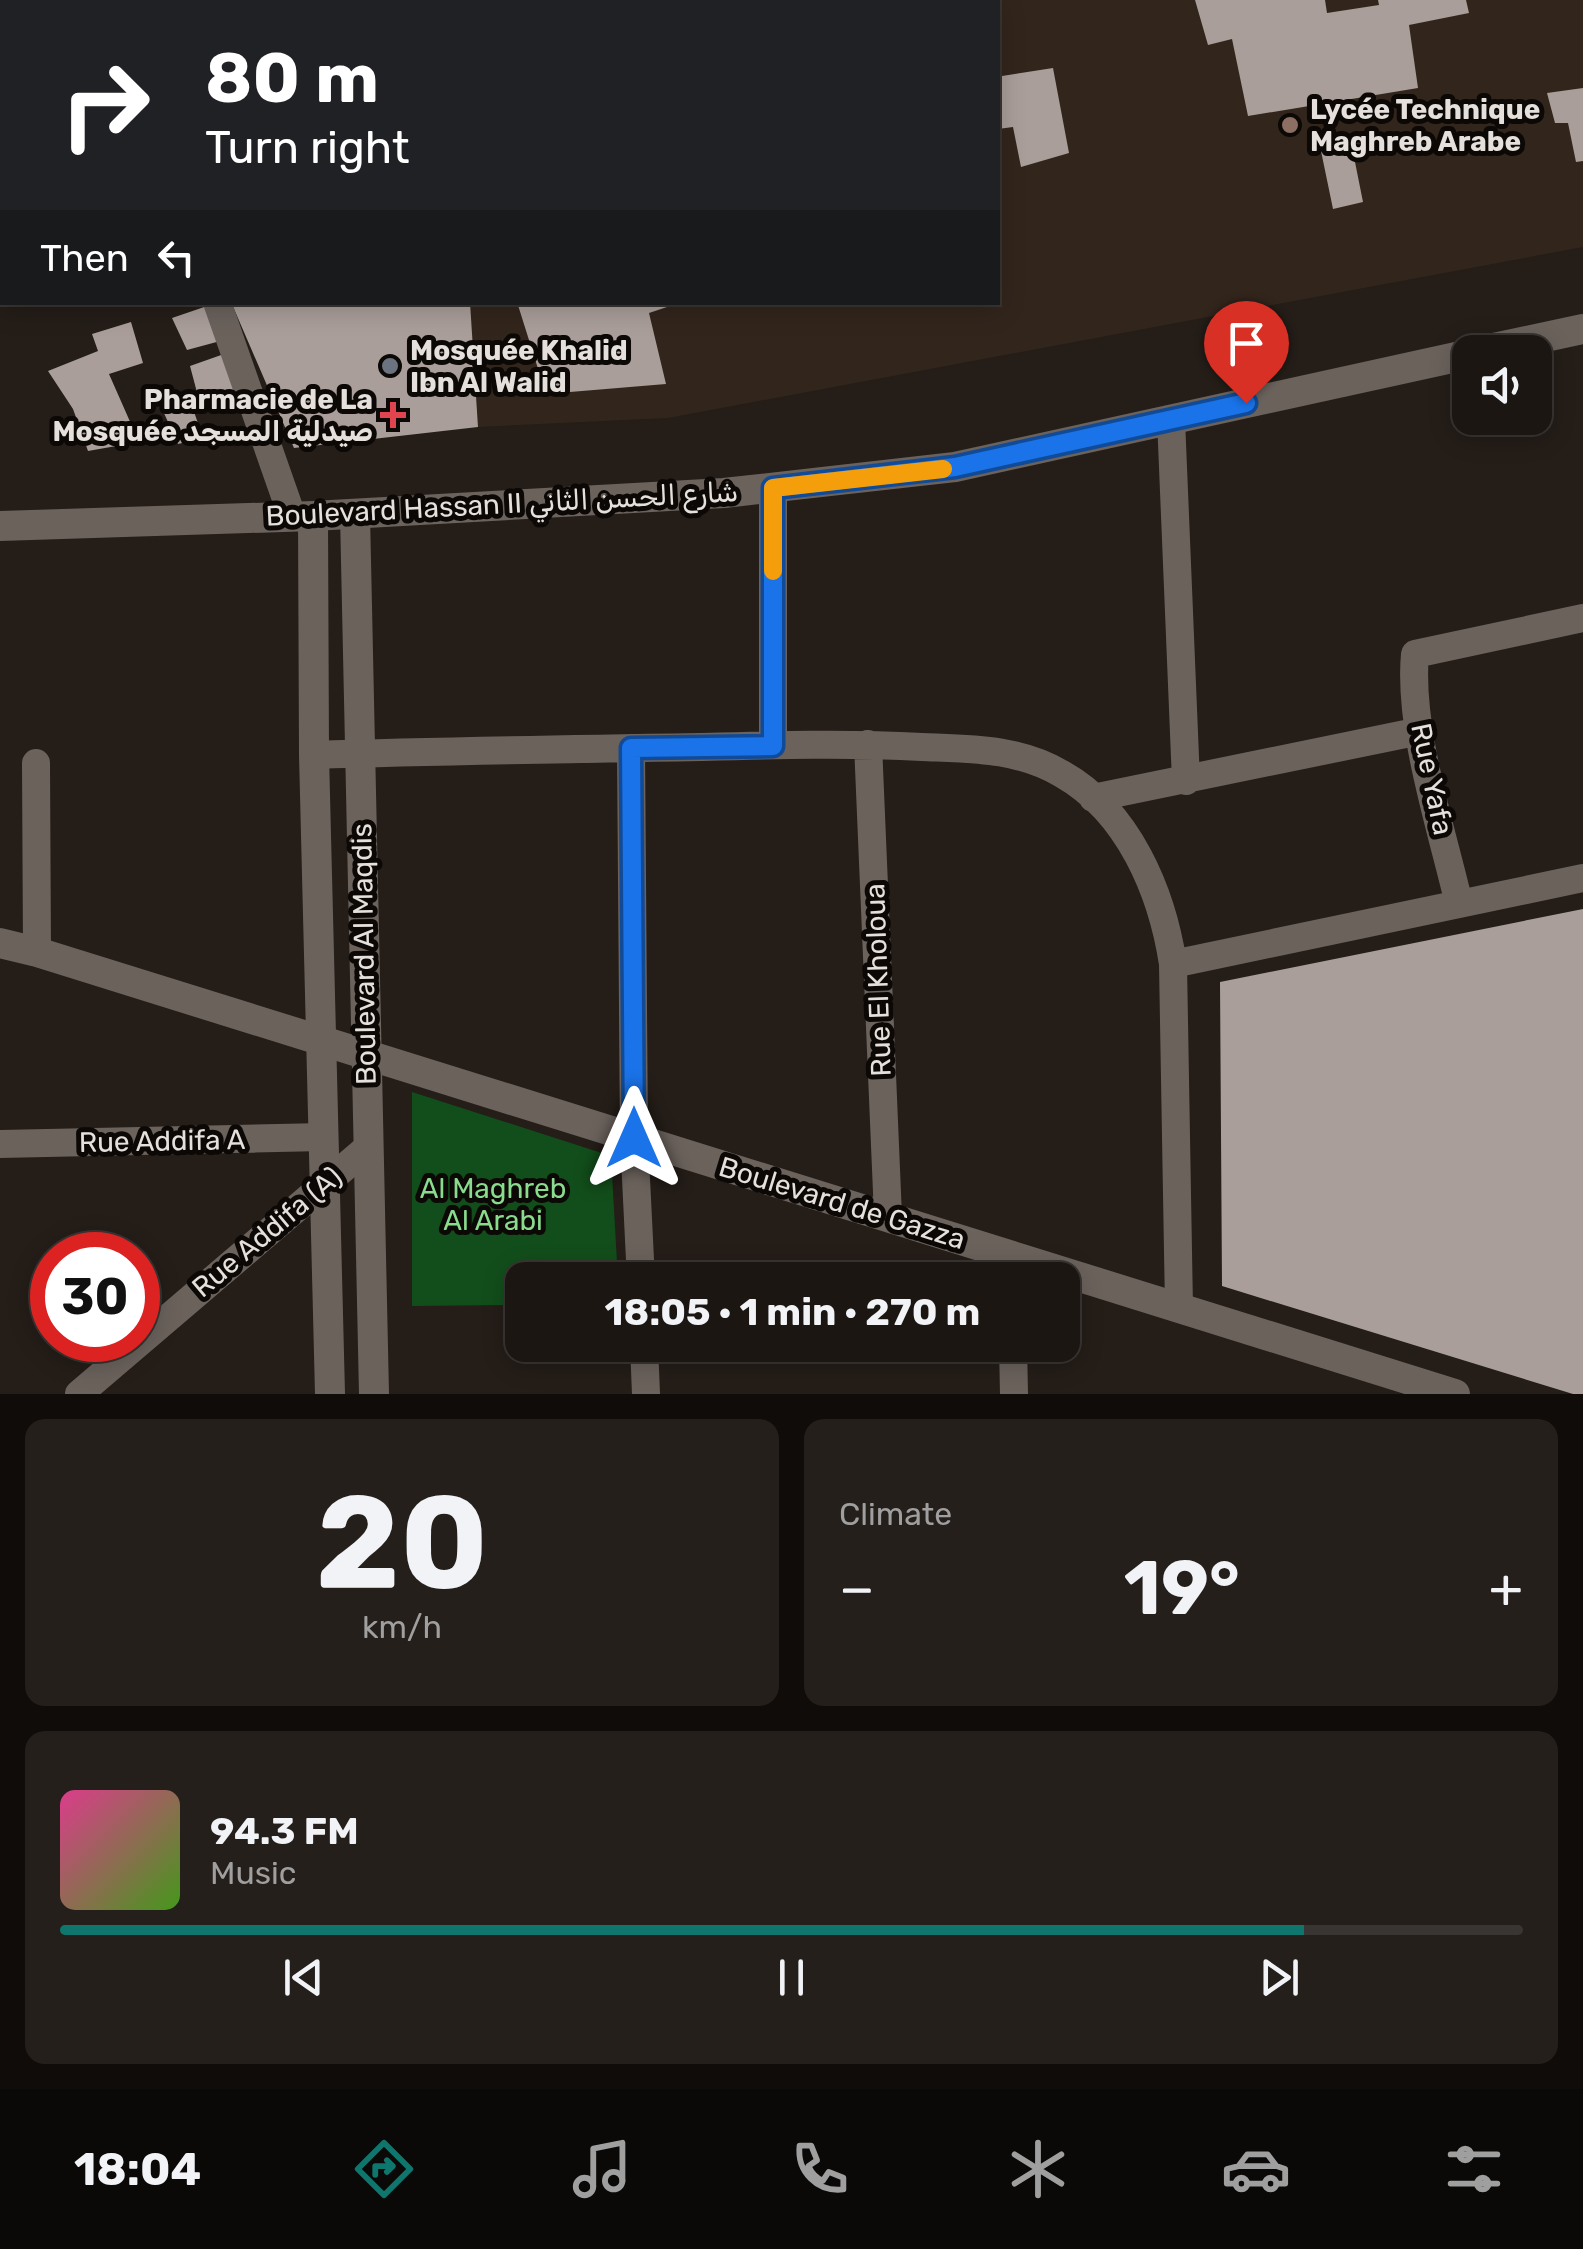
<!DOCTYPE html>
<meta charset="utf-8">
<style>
body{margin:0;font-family:Rubik,"Noto Naskh Arabic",sans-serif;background:#241f1b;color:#f1f3f6;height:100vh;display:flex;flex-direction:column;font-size:38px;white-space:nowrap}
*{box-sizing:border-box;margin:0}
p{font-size:32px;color:#a09f9f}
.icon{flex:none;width:55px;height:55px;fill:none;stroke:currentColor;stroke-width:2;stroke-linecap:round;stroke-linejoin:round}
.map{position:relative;height:1394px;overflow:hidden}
.details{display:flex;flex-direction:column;gap:25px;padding:25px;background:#0f0c0a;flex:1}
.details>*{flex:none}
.top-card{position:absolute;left:0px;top:0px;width:1000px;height:305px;box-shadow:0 5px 25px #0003,0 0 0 2px #393532;background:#202124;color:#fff;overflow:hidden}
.controls{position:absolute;left:1452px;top:335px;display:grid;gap:20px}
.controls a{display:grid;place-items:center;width:100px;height:100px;border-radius:20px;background:#1b1612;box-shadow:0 5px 25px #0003,0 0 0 2px #393532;font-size:50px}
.speed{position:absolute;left:30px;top:1232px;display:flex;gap:20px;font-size:50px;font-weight:700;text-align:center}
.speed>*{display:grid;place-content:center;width:130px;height:130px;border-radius:50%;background:#1b1612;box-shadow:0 5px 25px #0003,0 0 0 2px #393532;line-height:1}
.speed .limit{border:15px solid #d22;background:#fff;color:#111}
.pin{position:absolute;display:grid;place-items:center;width:85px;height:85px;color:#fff;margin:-102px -42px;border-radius:50% 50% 50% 0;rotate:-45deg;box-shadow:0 0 10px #0007}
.pin .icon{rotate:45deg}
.me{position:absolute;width:110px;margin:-55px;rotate:0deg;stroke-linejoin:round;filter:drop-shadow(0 0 8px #0008)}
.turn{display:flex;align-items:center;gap:35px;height:210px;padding:0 40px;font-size:45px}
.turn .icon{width:130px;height:130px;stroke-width:2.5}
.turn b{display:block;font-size:70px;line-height:85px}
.then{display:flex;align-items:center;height:95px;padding:0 40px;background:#0003;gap:20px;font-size:38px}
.big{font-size:75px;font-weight:700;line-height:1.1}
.details .tile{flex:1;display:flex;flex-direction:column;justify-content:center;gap:15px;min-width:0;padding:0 35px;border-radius:20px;background:#241f1b}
.details .dial{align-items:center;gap:0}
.dial b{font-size:130px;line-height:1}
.song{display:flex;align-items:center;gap:30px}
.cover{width:120px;height:120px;border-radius:15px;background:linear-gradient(135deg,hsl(330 70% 55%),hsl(100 70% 35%))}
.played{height:10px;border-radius:5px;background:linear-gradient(90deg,#0f766e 85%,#393532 85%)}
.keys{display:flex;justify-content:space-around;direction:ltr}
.heat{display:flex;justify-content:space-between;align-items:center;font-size:55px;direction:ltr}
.details .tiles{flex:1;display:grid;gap:25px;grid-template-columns:1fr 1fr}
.tile:last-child{grid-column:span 2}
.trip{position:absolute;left:505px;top:1262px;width:575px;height:100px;border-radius:20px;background:#1b1612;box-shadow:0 5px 25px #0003,0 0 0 2px #393532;font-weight:700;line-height:100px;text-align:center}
.tab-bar{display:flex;height:160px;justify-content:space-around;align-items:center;background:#0b0907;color:#a09f9f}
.tab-bar .icon{width:70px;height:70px}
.tab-bar .on{color:#0f766e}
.tab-bar b{font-size:45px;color:#f1f3f6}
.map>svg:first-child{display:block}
</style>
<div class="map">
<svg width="1583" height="1394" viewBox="0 0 1583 1394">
<rect width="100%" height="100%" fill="#241d18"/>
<path fill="#32251c" d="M 129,0 L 1583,0 L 1583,247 L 668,418 L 478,427 L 470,303 L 998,302 L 998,2 Z"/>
<path fill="#124e1b" d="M 412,1092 L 611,1156 L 618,1280 L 522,1280 L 522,1305 L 412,1306 Z"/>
<path fill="#a99e99" d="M 1195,0 L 1325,0 L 1327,13 L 1379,5 L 1378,0 L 1466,0 L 1469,13 L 1409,25 L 1418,88 L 1248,116 L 1232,39 L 1208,45 Z
M 998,64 L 1002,76 L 1053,68 L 1069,153 L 1021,167 L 1013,127 L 998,129 Z
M 1583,88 L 1583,161 L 1576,162 L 1568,123 L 1555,123 L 1547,93 Z
M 1351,142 L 1363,202 L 1333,209 L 1321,151 Z
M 231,302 L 470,302 L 478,427 L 294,448 Z
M 517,302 L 682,302 L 649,313 L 666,384 L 546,394 Z
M 213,304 L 224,340 L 187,350 L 172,318 Z
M 131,322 L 143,363 L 109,374 L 139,442 L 88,451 L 73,409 L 48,371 L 98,351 L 92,334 Z
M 224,354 L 241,394 L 199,400 L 190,366 Z
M 158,400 L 190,400 L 203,438 L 178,444 Z
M 1583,909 L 1583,1394 L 1573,1394 L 1222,1286 L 1220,982 Z"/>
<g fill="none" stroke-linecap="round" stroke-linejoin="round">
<path stroke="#6b625c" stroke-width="14" d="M 0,299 L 2,297"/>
<path stroke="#6b625c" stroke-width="28" d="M 106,0 L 107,2
M 0,4 L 4,0
M 217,302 L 292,516
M 1171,419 L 1186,781
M 773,488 L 773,745
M 868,744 L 888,1216
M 631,748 L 634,1138 L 641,1280
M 314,755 C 443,751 572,749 701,747 C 775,745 848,743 922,747 C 971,749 1018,748 1062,774 C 1129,812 1162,892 1173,964 L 1179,1308
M 36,763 L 37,952
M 1093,798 L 1420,731
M 1459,904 C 1442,830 1408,729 1415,654 L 1583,618
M 1173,964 L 1583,878
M 0,1144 L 324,1137
M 644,1345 L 646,1394
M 1013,1345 L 1014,1394
M 79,1394 L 366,1149"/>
<path stroke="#6b625c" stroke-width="30" d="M 355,514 L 374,1394
M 313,516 L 314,755 L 330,1394"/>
<path stroke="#6b625c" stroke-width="30" d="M 1475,352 L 1583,329
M 0,526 L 313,516 L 724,493 L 955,467 L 1470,354
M 0,943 L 37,952 L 1455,1394"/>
</g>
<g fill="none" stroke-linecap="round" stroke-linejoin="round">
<g stroke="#114b97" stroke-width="25">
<path id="route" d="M 634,1138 L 631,748 L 773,746 L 773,488 L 955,467 L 1246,403"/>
</g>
<use href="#route" stroke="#1a73e8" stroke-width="18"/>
<path stroke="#f59e0b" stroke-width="18" d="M 773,571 L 773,488 L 943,469"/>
</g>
<circle fill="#8d6e63" stroke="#0b0806" stroke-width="4" cx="1290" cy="125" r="10"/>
<circle fill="#6b7280" stroke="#0b0806" stroke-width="4" cx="390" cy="366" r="10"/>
<path fill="#e0444e" stroke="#0b0806" stroke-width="4" d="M388 400h10v10h10v10h-10v10h-10v-10h-10v-10h10z"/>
<g text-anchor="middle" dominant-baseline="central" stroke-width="10" stroke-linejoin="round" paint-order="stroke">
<g font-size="28" font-weight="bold" fill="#e5e0dc" stroke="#0b0806" text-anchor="start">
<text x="1310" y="109">Lycée Technique<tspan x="1310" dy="32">Maghreb Arabe</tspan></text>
<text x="410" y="350">Mosquée Khalid<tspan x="410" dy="32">Ibn Al Walid</tspan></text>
<text x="373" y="399" text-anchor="end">Pharmacie de La<tspan x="373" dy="32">Mosquée صيدلية المسجد</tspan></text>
</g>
<g font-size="28" fill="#e5e0dc" stroke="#0b0806">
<text transform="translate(502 504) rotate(-3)">Boulevard Hassan II شارع الحسن الثاني</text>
<text transform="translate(1432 779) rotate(78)">Rue Yafa</text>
<text transform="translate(364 954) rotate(-91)">Boulevard Al Maqdis</text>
<text transform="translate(878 980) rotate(-92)">Rue El Kholoua</text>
<text transform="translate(162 1141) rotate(-1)">Rue Addifa A</text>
<text transform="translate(842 1203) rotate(17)">Boulevard de Gazza</text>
<text transform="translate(267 1232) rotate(-40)">Rue Addifa (A)</text>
</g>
<g font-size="28" fill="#89db8e" stroke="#0b0806">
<text x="493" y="1188">Al Maghreb<tspan x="493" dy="32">Al Arabi</tspan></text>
</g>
</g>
</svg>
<div class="controls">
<a><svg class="icon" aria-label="sound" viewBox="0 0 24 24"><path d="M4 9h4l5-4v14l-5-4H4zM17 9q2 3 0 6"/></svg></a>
</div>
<div class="speed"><div class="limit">30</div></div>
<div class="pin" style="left:1246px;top:403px;background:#d93025"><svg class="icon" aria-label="arrive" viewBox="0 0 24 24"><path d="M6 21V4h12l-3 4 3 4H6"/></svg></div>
<svg class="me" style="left:634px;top:1138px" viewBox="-20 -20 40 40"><path d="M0-17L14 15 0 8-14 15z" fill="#1a73e8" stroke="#fff" stroke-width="4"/></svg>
<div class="trip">18:05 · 1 min · 270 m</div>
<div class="top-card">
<div class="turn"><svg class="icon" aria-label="right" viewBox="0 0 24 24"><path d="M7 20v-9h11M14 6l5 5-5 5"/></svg><div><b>80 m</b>Turn right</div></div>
<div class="then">Then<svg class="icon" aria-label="left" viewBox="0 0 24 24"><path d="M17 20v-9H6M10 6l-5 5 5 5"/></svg></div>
</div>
</div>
<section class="details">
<div class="tiles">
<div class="tile dial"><b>20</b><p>km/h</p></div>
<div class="tile"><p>Climate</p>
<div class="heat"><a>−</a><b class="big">19°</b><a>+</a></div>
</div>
<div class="tile">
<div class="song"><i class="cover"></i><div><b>94.3 FM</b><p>Music</p></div></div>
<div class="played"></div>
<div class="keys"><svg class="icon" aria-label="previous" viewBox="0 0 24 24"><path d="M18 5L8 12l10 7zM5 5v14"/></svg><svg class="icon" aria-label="pause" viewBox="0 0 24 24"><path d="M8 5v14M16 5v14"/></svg><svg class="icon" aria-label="next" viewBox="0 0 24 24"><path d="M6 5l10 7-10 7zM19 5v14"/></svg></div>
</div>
</div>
</section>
<nav class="tab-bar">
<b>18:04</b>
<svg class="icon on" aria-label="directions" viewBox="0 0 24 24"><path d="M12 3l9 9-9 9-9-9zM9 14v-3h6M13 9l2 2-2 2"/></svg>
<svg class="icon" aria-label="music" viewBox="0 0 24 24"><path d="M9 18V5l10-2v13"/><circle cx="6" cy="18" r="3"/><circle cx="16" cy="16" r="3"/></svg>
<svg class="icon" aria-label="phone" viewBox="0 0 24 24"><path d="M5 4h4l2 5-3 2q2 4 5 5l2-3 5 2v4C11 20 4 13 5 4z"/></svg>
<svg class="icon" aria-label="climate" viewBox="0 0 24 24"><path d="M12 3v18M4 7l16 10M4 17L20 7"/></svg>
<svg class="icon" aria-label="car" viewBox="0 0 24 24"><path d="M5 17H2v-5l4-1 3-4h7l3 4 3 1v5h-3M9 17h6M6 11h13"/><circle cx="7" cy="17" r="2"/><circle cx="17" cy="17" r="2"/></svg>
<svg class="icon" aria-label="filters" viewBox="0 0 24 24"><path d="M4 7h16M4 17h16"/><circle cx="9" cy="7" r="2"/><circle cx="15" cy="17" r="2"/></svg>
</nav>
